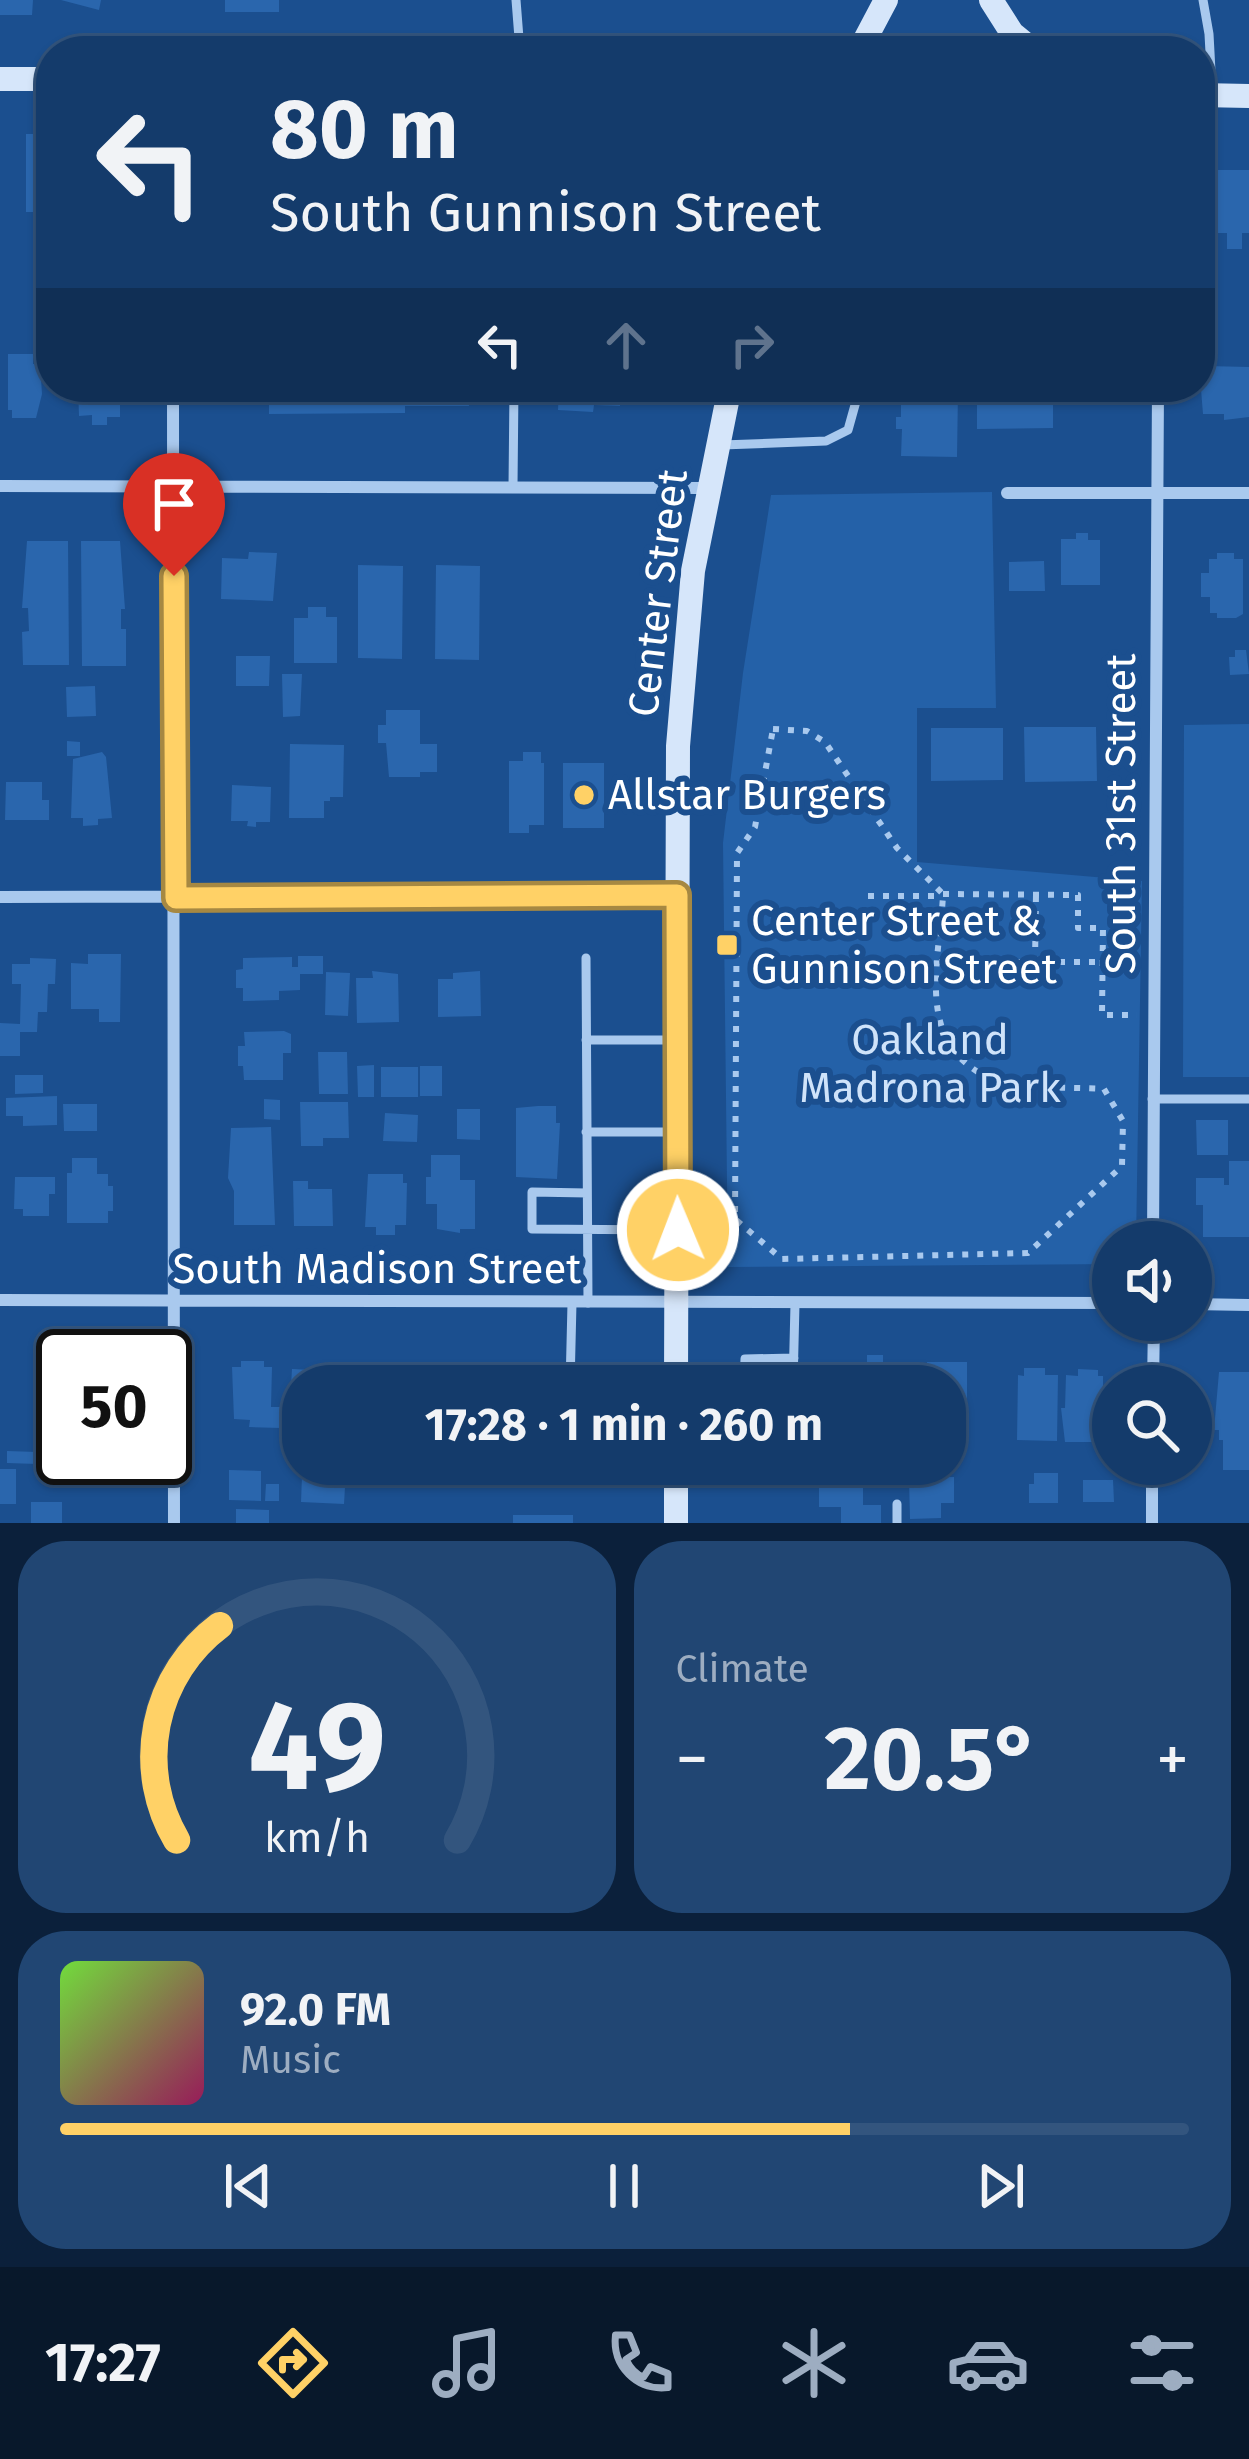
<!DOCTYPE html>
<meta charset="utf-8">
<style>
body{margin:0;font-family:"Fira Sans",sans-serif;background:#214673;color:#f1f3f6;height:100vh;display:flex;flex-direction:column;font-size:45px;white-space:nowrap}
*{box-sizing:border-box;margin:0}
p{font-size:39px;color:#9dadc1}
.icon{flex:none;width:66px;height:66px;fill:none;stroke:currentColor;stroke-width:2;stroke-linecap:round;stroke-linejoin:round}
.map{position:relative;height:1523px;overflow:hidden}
.side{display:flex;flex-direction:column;gap:18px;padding:18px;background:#0b203b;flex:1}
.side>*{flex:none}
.hud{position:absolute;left:36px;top:36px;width:1179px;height:366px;border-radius:48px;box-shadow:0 3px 9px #0004,0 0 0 3px #33557e;background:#143b6b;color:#f1f3f6;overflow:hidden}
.buttons{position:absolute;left:1092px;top:1221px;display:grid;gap:24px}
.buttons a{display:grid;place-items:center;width:120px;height:120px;border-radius:50%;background:#143b6b;box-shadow:0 3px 9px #0004,0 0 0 3px #33557e;font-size:60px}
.speed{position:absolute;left:36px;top:1329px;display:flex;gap:24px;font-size:60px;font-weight:700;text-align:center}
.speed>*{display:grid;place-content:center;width:156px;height:156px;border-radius:50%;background:#143b6b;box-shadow:0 3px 9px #0004,0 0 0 3px #33557e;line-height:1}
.speed .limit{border:6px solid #111;border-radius:18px;background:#fff;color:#111}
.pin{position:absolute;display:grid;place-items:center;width:102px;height:102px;color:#fff;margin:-123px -51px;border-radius:50% 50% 50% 0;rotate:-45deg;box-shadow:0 0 12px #0007}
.pin .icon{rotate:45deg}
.me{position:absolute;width:132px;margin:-66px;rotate:359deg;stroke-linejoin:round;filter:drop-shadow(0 0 9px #0008)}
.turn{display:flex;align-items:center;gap:42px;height:252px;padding:0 36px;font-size:54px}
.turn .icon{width:156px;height:156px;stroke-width:2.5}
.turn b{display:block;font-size:84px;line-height:102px}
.lanes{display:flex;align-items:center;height:114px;padding:0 36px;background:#0003;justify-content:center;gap:60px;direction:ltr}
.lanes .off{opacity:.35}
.big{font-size:90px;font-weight:700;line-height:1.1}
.side .tile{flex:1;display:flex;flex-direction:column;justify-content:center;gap:18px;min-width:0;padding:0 42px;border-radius:48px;background:#214673}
.side .dial{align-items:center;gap:0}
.dial svg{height:312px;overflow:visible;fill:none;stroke:#33557e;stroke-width:7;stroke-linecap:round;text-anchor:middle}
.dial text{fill:#f1f3f6;stroke:none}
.song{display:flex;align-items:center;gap:36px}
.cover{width:144px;height:144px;border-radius:18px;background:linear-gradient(135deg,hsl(100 70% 55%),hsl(330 70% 35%))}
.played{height:12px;border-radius:6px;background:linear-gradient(90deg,#ffd166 70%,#33557e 70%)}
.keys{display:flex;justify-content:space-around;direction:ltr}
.heat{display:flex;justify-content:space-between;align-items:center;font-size:66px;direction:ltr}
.side .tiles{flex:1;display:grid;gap:18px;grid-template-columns:1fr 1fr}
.tile:last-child{grid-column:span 2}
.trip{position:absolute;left:282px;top:1365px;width:684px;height:120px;border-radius:48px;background:#143b6b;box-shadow:0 3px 9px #0004,0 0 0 3px #33557e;font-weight:700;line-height:120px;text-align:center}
.tabs{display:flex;height:192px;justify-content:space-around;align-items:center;background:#08182b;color:#9dadc1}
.tabs .icon{width:84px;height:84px}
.tabs .on{color:#ffd166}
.tabs b{font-size:54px;color:#f1f3f6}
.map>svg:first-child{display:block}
</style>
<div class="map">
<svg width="1249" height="1523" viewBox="0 0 1249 1523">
<rect width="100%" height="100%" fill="#1b4f8f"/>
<path fill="#2461a8" d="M 992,492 L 996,708 L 917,708 L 917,862 L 1142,881 L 1136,1242 L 1113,1242 L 1113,1264 L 728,1267 L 723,843 L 743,673 L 771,495 Z
M 1249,724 L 1249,1077 L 1183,1077 L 1184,725 Z"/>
<path fill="#2a66ad" d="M 0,0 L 33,0 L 32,15 L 0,15 Z
M 61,0 L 101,0 L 99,10 Z
M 225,0 L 279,0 L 279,12 L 225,12 Z
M 26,134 L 51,134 L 51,212 L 26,212 Z
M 1211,170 L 1249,170 L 1249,233 L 1242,233 L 1242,249 L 1227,249 L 1227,233 L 1211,233 Z
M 8,354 L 33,354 L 33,364 L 40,364 L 42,394 L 36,418 L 12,418 L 12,410 L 8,410 Z
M 1206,366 L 1249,367 L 1249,417 L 1224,420 L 1224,414 L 1203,414 L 1200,377 L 1206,378 Z
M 78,387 L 120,387 L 120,417 L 107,417 L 107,425 L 92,425 L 92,415 L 79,416 Z
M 269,387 L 468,387 L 469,406 L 405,406 L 405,413 L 269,414 Z
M 559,387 L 621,387 L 620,406 L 594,405 L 593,412 L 558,410 Z
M 901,390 L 958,391 L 957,457 L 901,456 L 902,429 L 896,429 L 896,417 L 901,417 Z
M 977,390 L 1053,390 L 1053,428 L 977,429 Z
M 1076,533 L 1088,533 L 1088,540 L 1100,540 L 1100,585 L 1061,585 L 1061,539 L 1076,539 Z
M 27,541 L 68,541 L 69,665 L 23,665 L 22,632 L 29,631 L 28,608 L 22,608 Z
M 81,541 L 120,541 L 125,609 L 121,609 L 121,629 L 126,629 L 126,666 L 82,666 Z
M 249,552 L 277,553 L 273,601 L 221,599 L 222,558 L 248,559 Z
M 1217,553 L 1234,553 L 1234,559 L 1243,559 L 1243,614 L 1236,618 L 1217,618 L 1217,613 L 1210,613 L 1210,597 L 1201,597 L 1201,573 L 1209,573 L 1209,559 L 1217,559 Z
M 1044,561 L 1045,591 L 1009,591 L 1009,562 Z
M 358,565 L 403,566 L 402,659 L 358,658 Z
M 436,565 L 480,566 L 479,660 L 435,659 Z
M 308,607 L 326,607 L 326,617 L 337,617 L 337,663 L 294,663 L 294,618 L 308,618 Z
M 1235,650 L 1246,650 L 1249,674 L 1230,675 L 1229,657 L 1235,657 Z
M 236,656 L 270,656 L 269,686 L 236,686 Z
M 282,674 L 302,674 L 300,716 L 283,717 Z
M 95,686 L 96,716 L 67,717 L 66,687 Z
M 386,710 L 420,710 L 420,744 L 437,744 L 437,772 L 420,772 L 420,777 L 389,777 L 386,743 L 378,743 L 378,725 L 386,725 Z
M 1024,727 L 1096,727 L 1097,781 L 1025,782 Z
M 931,728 L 1003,728 L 1003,780 L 931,781 Z
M 67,741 L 80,742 L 80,756 L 67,756 Z
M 290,744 L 344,745 L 343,797 L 330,797 L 330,801 L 324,801 L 324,818 L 289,818 Z
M 102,752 L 106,757 L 112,818 L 98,819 L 98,825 L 83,826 L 83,818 L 71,818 L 73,759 Z
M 523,752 L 541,752 L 541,763 L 544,763 L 544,825 L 529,825 L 529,833 L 509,833 L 509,761 L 523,761 Z
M 563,763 L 604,763 L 604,828 L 563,828 Z
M 6,782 L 42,782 L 42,800 L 49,800 L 49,820 L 5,820 Z
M 232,785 L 271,787 L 270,822 L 256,822 L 256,827 L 247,826 L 248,821 L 231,821 Z
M 88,954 L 121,954 L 120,1022 L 99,1022 L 99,1009 L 71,1009 L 71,963 L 88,964 Z
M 298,956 L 323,956 L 323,974 L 300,974 L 300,990 L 279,991 L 279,1000 L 243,1001 L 243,988 L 236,988 L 236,970 L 243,969 L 243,958 L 292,957 L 292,967 L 298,967 Z
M 30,958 L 56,959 L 55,984 L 48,984 L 47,1012 L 38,1012 L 37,1032 L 20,1032 L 20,1056 L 0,1056 L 0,1023 L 20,1024 L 21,984 L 12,984 L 12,964 L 30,964 Z
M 1015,969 L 1042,969 L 1042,983 L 1015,984 Z
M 372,971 L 398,974 L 399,1022 L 357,1023 L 356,978 L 373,978 Z
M 480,971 L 481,1016 L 438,1017 L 438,979 L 453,979 L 453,973 Z
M 326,972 L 350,973 L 348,1016 L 325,1015 Z
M 284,1031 L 291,1034 L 291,1053 L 283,1053 L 283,1080 L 244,1080 L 243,1066 L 238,1066 L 238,1046 L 245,1046 L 244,1032 Z
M 318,1052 L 347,1052 L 348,1094 L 319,1094 Z
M 374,1065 L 374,1097 L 358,1097 L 357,1066 Z
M 420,1066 L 442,1066 L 442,1096 L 420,1096 Z
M 381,1067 L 418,1067 L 418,1097 L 381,1097 Z
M 15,1075 L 43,1075 L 43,1093 L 15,1094 Z
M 57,1096 L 57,1125 L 23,1126 L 23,1116 L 6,1116 L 6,1098 Z
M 264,1099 L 280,1100 L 280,1120 L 264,1119 Z
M 300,1102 L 348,1102 L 349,1138 L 323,1138 L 323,1146 L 301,1146 Z
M 63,1104 L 97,1104 L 97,1131 L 64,1131 Z
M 538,1106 L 556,1106 L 556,1123 L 560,1123 L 557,1179 L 516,1177 L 516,1108 Z
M 457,1109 L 480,1109 L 480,1140 L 457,1139 Z
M 385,1113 L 418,1115 L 417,1142 L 383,1141 Z
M 1196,1120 L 1228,1120 L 1228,1155 L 1197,1155 Z
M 271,1127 L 275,1225 L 234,1225 L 234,1191 L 228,1178 L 231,1128 Z
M 431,1155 L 460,1155 L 460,1180 L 475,1180 L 475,1229 L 460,1229 L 460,1233 L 437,1229 L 437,1204 L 426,1204 L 426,1177 L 431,1177 Z
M 72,1158 L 97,1158 L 97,1174 L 108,1174 L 108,1186 L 113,1186 L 113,1211 L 108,1211 L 108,1223 L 67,1223 L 67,1173 L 72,1173 Z
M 1229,1161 L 1249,1161 L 1249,1237 L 1203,1237 L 1203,1205 L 1196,1205 L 1196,1178 L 1224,1178 L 1224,1185 L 1229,1185 Z
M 368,1174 L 403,1174 L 403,1183 L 407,1183 L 406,1225 L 395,1225 L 395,1235 L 376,1235 L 376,1227 L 365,1227 Z
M 15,1177 L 55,1177 L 55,1194 L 49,1194 L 49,1216 L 23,1216 L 23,1209 L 14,1209 Z
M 293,1181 L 308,1181 L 308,1189 L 332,1189 L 333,1226 L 294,1226 Z
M 867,1355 L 883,1355 L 883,1362 L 893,1362 L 893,1386 L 842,1386 L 842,1362 L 867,1363 Z
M 45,1356 L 63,1356 L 63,1392 L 44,1392 Z
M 241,1361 L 264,1361 L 264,1367 L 272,1367 L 271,1407 L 281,1407 L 281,1428 L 249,1427 L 250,1420 L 234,1419 L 232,1367 L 241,1367 Z
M 381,1362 L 396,1362 L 396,1368 L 404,1369 L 404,1386 L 359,1386 L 359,1368 L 380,1369 Z
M 927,1362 L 967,1362 L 967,1419 L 945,1419 L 945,1386 L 927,1386 Z
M 1024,1368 L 1045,1368 L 1045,1375 L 1058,1375 L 1057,1441 L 1017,1440 L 1018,1375 L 1024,1376 Z
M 292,1369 L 333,1371 L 333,1386 L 303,1386 L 303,1418 L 289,1418 Z
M 1078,1369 L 1098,1370 L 1098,1376 L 1103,1376 L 1103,1442 L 1065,1442 L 1061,1408 L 1065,1408 L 1066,1375 L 1078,1376 Z
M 1219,1372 L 1249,1372 L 1249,1470 L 1223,1470 L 1223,1440 L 1219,1440 L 1219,1430 L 1214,1430 Z
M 63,1401 L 63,1439 L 36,1437 L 37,1402 Z
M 7,1451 L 37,1452 L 37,1464 L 7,1463 Z
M 348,1464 L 378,1464 L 378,1473 L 347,1472 Z
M 443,1464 L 547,1464 L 547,1475 L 507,1475 L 507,1488 L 443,1488 Z
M 819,1464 L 863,1464 L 863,1505 L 881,1505 L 881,1523 L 841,1523 L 841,1507 L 819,1507 Z
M 893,1464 L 905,1464 L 905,1481 L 893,1481 Z
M 309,1468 L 346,1470 L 344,1504 L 301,1502 L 302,1476 L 309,1476 Z
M 0,1469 L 16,1469 L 16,1504 L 0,1504 Z
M 229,1470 L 261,1471 L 261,1501 L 229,1500 Z
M 1034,1473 L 1058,1473 L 1058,1503 L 1029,1503 L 1029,1484 L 1034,1484 Z
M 954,1477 L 954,1503 L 941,1503 L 941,1518 L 910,1519 L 909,1478 Z
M 1083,1480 L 1113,1480 L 1114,1502 L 1083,1502 Z
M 266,1484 L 279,1484 L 279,1501 L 265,1501 Z
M 31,1502 L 62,1502 L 62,1523 L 31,1523 Z
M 236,1509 L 269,1510 L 269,1523 L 236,1523 Z
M 513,1515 L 573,1515 L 573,1523 L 513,1523 Z"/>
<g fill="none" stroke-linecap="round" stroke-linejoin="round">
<path stroke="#a9c9ee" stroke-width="6" stroke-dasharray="6 9" stroke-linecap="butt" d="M 773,729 L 807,731 L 825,742 L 897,848 L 943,894 C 941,949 918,1025 967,1064 C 977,1072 987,1079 1000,1082 C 1032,1089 1070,1087 1104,1089 L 1123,1121 L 1122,1166 L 1028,1253 L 782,1259 L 735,1219 L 737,853 L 755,827 Z
M 943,894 L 1078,895 L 1078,928 L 1103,928 L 1102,1015 L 1137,1015
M 868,896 L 942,896
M 939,962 L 1103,962
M 1035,962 L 1036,894"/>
<path stroke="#a9c9ee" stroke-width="9" d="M 516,0 L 520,51
M 1203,0 L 1209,34 L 1212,90
M 722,445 L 826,441 L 848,430 L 860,387
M 513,486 L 514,387
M 586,958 L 588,1303
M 586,1040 L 672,1040
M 1152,1099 L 1249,1099
M 586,1132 L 672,1132
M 587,1193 L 532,1192 L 532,1229 L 673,1230
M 744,1385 L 745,1359 L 794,1358
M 769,1385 L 770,1359
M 793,1385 L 795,1304
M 570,1386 L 572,1303
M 567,1480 L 568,1464
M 897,1504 L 897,1523"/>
<path stroke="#a9c9ee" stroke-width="12" d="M 173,387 L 174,1523
M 0,486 L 707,488
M 1007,493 L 1249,493
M 0,897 L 677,895
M 1153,1242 L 1158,387
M 0,1300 L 1113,1303
M 1191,1304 L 1249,1305
M 1153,1386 L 1154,1320
M 1152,1523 L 1152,1464"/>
<path stroke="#d6e6fa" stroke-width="24" d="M 991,0 L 1012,33 L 1034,51
M 859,51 L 886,0
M 0,79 L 51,79
M 1200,95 L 1249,96
M 676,1386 L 678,746 L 693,571 L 730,387
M 676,1523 L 676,1464"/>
</g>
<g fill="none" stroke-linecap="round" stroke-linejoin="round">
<g stroke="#a68842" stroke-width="30">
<path id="route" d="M 174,576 L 176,898 L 677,895 L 678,1230"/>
</g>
<use href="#route" stroke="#ffd166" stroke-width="21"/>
</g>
<g fill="#ffd166" stroke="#1b4f8f" stroke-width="4.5">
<circle cx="584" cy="795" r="12"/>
<rect x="715" y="933" width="24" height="24" rx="6"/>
</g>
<g text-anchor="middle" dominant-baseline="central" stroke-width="12" stroke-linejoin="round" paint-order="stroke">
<g font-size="42" fill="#fff" stroke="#1b4f8f">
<text transform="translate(658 593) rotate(-83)">Center Street</text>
<text transform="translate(1121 814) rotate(-90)">South 31st Street</text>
<text x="377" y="1269">South Madison Street</text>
</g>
<g font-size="42" fill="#fff" stroke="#1b4f8f" text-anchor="start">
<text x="608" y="795">Allstar Burgers</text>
<text x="751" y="921">Center Street &amp;<tspan x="751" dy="48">Gunnison Street</tspan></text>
</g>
<g font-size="42" fill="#cfe3fa" stroke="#1b4f8f">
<text x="930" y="1040">Oakland<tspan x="930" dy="48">Madrona Park</tspan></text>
</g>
</g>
</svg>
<div class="buttons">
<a><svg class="icon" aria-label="sound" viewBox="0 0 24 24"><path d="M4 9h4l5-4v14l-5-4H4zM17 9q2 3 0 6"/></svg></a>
<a><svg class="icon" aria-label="search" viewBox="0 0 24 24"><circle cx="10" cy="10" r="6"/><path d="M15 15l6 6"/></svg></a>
</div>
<div class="speed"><div class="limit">50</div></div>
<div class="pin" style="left:174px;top:576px;background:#d93025"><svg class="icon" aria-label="arrive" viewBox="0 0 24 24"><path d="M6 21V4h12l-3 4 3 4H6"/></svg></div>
<svg class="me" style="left:678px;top:1230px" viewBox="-20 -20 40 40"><circle r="17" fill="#ffd166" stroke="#fff" stroke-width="3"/><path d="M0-11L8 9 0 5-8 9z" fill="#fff"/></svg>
<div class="trip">17:28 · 1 min · 260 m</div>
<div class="hud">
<div class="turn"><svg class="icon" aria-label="left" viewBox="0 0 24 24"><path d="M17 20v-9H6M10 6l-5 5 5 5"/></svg><div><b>80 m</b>South Gunnison Street</div></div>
<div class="lanes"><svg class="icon" aria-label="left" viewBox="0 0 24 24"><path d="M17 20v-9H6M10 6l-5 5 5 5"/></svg><svg class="icon off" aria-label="ahead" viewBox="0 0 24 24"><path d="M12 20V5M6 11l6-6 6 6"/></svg><svg class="icon off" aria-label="right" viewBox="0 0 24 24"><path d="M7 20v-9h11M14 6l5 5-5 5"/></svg></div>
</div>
</div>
<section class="side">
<div class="tiles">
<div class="tile dial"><svg viewBox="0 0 100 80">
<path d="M14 69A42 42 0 1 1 86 69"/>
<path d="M14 69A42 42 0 0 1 25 14" stroke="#ffd166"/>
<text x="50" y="56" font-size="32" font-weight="700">49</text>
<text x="50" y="72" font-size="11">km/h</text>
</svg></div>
<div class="tile"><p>Climate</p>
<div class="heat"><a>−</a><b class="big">20.5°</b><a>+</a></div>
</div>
<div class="tile">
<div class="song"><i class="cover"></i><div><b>92.0 FM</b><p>Music</p></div></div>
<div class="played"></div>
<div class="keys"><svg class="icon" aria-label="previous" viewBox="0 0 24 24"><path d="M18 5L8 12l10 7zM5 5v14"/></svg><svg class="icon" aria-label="pause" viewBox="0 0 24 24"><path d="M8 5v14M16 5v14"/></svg><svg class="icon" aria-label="next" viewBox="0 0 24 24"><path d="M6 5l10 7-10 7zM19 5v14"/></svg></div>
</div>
</div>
</section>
<nav class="tabs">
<b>17:27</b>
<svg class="icon on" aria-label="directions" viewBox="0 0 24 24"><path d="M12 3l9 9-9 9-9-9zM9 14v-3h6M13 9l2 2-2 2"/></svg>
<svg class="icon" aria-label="music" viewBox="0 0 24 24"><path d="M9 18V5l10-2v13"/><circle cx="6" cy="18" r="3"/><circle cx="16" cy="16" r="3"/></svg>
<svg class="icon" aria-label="phone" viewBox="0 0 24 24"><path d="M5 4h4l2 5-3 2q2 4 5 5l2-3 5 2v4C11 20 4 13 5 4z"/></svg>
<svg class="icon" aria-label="climate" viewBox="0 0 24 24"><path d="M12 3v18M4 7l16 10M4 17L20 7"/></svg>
<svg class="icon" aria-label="car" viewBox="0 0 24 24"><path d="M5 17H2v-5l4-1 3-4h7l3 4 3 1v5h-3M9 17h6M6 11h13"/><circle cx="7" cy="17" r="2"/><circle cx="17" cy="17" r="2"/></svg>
<svg class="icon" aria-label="filters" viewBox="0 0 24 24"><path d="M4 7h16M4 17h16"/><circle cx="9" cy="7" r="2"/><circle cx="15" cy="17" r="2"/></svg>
</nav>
